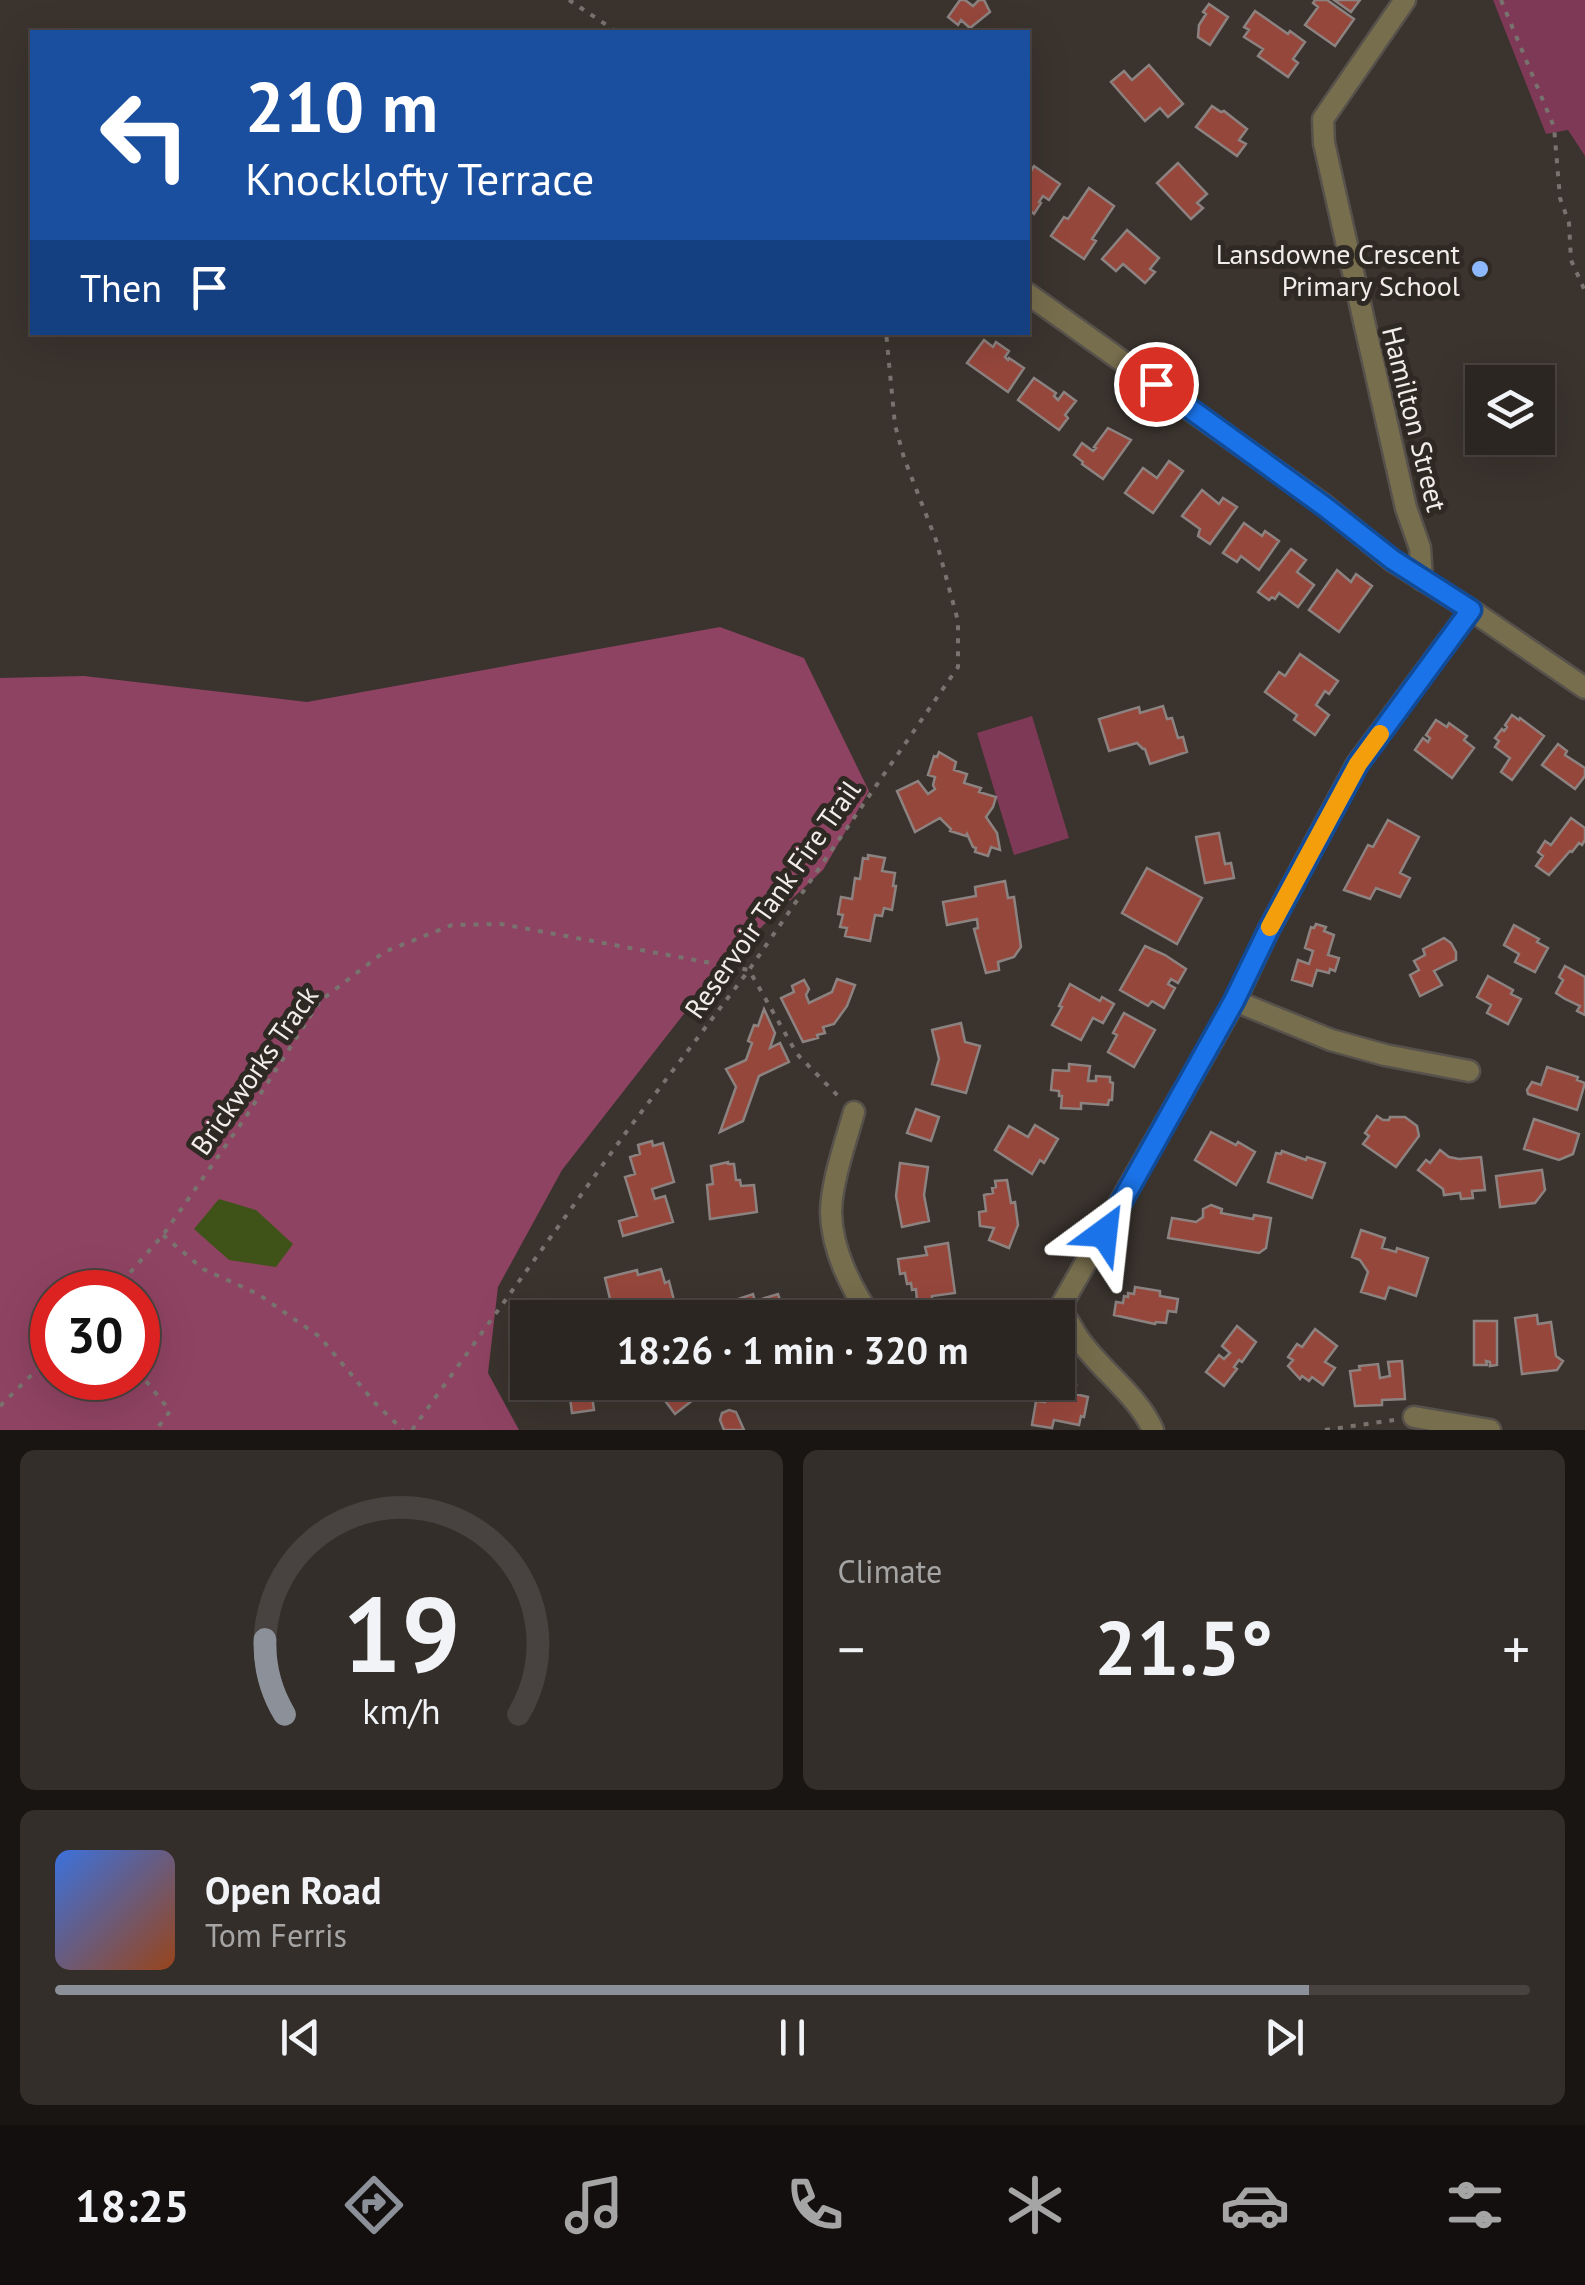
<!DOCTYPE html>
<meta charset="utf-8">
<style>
body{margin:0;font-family:"PT Sans",sans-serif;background:#342e2a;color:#f1f3f6;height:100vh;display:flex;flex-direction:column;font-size:38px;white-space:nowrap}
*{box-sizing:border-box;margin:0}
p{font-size:32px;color:#a6a5a5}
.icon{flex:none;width:55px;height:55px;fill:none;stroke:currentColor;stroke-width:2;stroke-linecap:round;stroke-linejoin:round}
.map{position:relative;height:1430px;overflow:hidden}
.sheet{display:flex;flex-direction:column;gap:20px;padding:20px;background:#181513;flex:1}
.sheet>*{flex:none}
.hud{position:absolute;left:30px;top:30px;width:1000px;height:305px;border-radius:0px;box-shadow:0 10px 40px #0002,0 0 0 2px #484340;background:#1a4fa0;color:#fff;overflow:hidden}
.fabs{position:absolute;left:1465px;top:365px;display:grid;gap:20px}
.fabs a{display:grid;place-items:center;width:90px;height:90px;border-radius:0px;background:#2c2622;box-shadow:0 10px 40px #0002,0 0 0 2px #484340;font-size:50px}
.speed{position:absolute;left:30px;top:1270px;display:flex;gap:20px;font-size:50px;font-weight:700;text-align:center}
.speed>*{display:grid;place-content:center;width:130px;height:130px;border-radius:50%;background:#2c2622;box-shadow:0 10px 40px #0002,0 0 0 2px #484340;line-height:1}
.speed .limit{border:15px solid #d22;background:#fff;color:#111}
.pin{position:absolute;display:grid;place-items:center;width:85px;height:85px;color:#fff;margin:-42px;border:5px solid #fff;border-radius:50%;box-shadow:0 2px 10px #0007}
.me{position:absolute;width:110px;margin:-55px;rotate:30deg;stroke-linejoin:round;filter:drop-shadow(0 0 8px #0008)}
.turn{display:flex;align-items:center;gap:35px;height:210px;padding:0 50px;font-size:45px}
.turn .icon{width:130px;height:130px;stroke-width:2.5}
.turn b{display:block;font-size:70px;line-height:85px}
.then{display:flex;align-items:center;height:95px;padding:0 50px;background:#0003;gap:20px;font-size:38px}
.big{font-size:75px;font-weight:700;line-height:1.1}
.sheet .widget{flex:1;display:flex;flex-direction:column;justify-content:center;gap:15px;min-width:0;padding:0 35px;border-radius:15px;background:#342e2a}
.sheet .dial{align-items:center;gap:0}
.dial svg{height:260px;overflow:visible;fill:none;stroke:#484340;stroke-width:7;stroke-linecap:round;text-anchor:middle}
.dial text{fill:#f1f3f6;stroke:none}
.song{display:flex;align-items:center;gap:30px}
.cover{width:120px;height:120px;border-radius:15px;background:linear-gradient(135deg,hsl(220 70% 55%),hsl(20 70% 35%))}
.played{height:10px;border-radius:5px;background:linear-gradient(90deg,#8c9099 85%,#484340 85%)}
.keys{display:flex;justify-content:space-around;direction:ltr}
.heat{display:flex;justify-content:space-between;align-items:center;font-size:55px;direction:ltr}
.sheet .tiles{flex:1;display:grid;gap:20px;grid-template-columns:1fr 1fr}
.widget:last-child{grid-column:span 2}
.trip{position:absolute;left:510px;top:1300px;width:565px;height:100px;border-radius:0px;background:#2c2622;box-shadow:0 10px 40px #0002,0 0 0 2px #484340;font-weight:700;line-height:100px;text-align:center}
.dock{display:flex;height:160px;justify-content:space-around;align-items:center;background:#120f0e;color:#a6a5a5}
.dock .icon{width:70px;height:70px}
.dock .current{color:#8c9099}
.dock b{font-size:45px;color:#f1f3f6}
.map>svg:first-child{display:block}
</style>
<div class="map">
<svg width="1585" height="1430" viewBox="0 0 1585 1430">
<rect width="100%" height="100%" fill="#3a332e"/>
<path fill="#7d3955" d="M 1493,0 L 1585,0 L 1585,156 L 1568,130 L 1546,134 Z
M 1032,716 L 1069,838 L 1014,855 L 977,733 Z"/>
<path fill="#8f4362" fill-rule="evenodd" d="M 720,627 L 804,658 L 869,791 L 823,870 L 726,960 L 562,1170 L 498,1287 L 488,1373 L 519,1430 L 0,1430 L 0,678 L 84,676 L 307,702 ZM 52,1292 L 138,1292 L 138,1378 L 52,1378 Z"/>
<path fill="#3f5319" d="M 219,1199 L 256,1210 L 293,1244 L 276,1267 L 229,1260 L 194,1229 Z"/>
<path fill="#96473c" stroke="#8c8280" stroke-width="2.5" d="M 960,0 L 965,0 L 973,6 L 979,0 L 984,0 L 990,12 L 970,28 L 961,20 L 958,25 L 948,17 Z
M 1315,0 L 1327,0 L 1354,19 L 1335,46 L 1305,25 L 1318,7 L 1313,3 Z
M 1334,0 L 1360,0 L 1351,12 Z
M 1209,4 L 1228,17 L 1210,45 L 1198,37 L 1199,25 L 1206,14 L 1203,12 Z
M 1255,11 L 1288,34 L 1290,31 L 1305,42 L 1293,59 L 1298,63 L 1288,77 L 1258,56 L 1263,49 L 1244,37 L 1249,30 L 1244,27 Z
M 1149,65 L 1183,104 L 1168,117 L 1160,108 L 1145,121 L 1111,82 L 1124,71 L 1132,80 Z
M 1212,106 L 1221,112 L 1224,111 L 1247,129 L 1239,140 L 1246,144 L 1237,156 L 1196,127 Z
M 1178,163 L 1207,194 L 1197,203 L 1203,208 L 1191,219 L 1157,183 Z
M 1034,166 L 1060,184 L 1049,200 L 1043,196 L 1039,202 L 1041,203 L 1034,214 L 1028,209 L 1028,176 Z
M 1089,188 L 1114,206 L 1092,239 L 1096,241 L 1084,259 L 1051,236 L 1064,217 L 1068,219 Z
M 1127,230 L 1159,258 L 1150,269 L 1155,272 L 1145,283 L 1123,264 L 1116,271 L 1102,259 Z
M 984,340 L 993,347 L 996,342 L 1009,351 L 1005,357 L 1008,360 L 1009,358 L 1024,368 L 1008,392 L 967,363 Z
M 1034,378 L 1056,393 L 1054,396 L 1058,400 L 1064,392 L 1076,401 L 1065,415 L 1068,418 L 1059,430 L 1018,400 Z
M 1108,428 L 1131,440 L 1103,479 L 1082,464 L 1083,462 L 1074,455 L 1082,443 L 1093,451 L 1096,448 L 1094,447 Z
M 1169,461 L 1183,471 L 1153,513 L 1125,493 L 1143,468 L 1157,478 Z
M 1202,490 L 1219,504 L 1223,498 L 1237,507 L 1210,544 L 1198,536 L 1200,529 L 1182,516 Z
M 1244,523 L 1262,536 L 1265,531 L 1279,541 L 1259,570 L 1241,556 L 1237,562 L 1223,553 Z
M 1291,549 L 1306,560 L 1297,572 L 1314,585 L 1298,607 L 1279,593 L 1275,599 L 1272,597 L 1269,600 L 1258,592 Z
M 1337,570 L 1351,582 L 1356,574 L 1372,586 L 1339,632 L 1309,610 Z
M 1300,654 L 1338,681 L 1329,694 L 1325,691 L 1316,705 L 1329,715 L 1315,735 L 1294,720 L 1297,715 L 1265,692 L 1279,672 L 1285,676 Z
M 1163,706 L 1167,719 L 1172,718 L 1178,738 L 1183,737 L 1187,752 L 1150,764 L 1145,749 L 1143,749 L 1137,743 L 1109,751 L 1099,719 L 1139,707 L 1140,713 Z
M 1512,715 L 1519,720 L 1520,718 L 1544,736 L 1512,780 L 1501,772 L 1510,758 L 1495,747 L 1499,741 L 1495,738 L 1502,729 L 1504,731 L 1507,727 L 1505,725 Z
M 1436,720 L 1447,727 L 1449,723 L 1467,736 L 1464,740 L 1474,748 L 1452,778 L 1415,750 L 1423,738 L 1428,742 L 1430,738 L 1426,735 Z
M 1558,744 L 1567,751 L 1565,755 L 1585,768 L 1585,776 L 1575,789 L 1542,765 Z
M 939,752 L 956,762 L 954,770 L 967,774 L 964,783 L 981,788 L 979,792 L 996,797 L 993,807 L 986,817 L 997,833 L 1000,850 L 991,847 L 988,856 L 975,852 L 976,848 L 973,847 L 967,834 L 966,836 L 950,831 L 951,829 L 940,818 L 915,832 L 897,791 L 918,781 L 928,794 L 935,789 L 933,785 L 935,777 L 928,775 L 934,756 L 937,757 Z
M 1571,818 L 1585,828 L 1585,840 L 1582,845 L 1579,843 L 1572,852 L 1570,851 L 1549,875 L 1536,866 L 1543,856 L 1538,852 L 1545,841 L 1551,845 Z
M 1388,820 L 1419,837 L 1400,873 L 1410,878 L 1400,897 L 1376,888 L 1370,899 L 1344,890 L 1368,845 L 1373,847 Z
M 1219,833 L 1225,864 L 1231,863 L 1234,878 L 1205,883 L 1196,837 Z
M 868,855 L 885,858 L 882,871 L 895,873 L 893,886 L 896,886 L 892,910 L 884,908 L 882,916 L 875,915 L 870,941 L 845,936 L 847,928 L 840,927 L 843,915 L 838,914 L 841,897 L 852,899 L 855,878 L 860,879 L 863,858 L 868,859 Z
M 1147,868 L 1202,898 L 1177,944 L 1122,913 Z
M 1005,881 L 1008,898 L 1014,897 L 1021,947 L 1014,957 L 998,962 L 999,970 L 986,973 L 974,929 L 978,928 L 977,919 L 947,925 L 943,902 L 976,896 L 975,887 Z
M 1316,924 L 1326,927 L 1324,931 L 1334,935 L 1328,955 L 1339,958 L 1335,971 L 1330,969 L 1329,973 L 1317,970 L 1312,986 L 1292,980 L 1298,960 L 1309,964 L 1313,951 L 1305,948 L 1311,927 L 1314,928 Z
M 1514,925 L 1539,939 L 1537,942 L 1548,948 L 1535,972 L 1515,962 L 1519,954 L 1504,945 Z
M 1444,938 L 1451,943 L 1456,952 L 1456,960 L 1434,971 L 1442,985 L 1420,996 L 1410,975 L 1419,970 L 1414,961 L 1425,955 L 1423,949 Z
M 1145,946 L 1165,955 L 1186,969 L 1178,983 L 1171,979 L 1168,984 L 1175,988 L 1164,1008 L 1152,1001 L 1148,1006 L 1120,990 Z
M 1565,966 L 1585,977 L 1585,1015 L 1577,1011 L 1580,1006 L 1565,999 L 1556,993 L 1563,980 L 1559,977 Z
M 1488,976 L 1513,990 L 1511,994 L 1521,999 L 1508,1024 L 1487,1013 L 1491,1005 L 1477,997 Z
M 837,979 L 855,985 L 847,1006 L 834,1024 L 823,1027 L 825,1033 L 817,1035 L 818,1038 L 803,1042 L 781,998 L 794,992 L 792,986 L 804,980 L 809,989 L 806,995 L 809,1003 L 832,992 Z
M 1070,984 L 1100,1001 L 1102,997 L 1114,1004 L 1103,1023 L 1093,1018 L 1081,1040 L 1052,1025 L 1062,1007 L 1059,1006 Z
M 764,1009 L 775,1033 L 770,1048 L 780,1043 L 789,1062 L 759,1076 L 743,1121 L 720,1132 L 736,1087 L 726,1069 L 746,1060 L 752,1043 L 748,1041 L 754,1025 L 758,1026 Z
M 1124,1013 L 1155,1030 L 1134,1067 L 1108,1052 L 1117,1035 L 1113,1033 Z
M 961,1023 L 965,1042 L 980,1046 L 966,1093 L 932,1084 L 939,1059 L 932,1030 Z
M 1069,1064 L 1090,1066 L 1088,1081 L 1096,1081 L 1096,1076 L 1110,1077 L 1110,1082 L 1113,1083 L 1112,1100 L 1109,1100 L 1108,1105 L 1081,1103 L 1081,1109 L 1061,1108 L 1062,1096 L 1059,1096 L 1059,1091 L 1051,1090 L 1053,1070 L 1069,1071 Z
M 1547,1067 L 1578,1077 L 1577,1080 L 1585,1083 L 1577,1110 L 1528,1094 L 1527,1090 L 1532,1082 L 1541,1085 Z
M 916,1109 L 939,1117 L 931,1141 L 907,1133 Z
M 1377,1116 L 1383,1120 L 1389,1120 L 1390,1117 L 1405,1117 L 1417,1126 L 1419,1136 L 1396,1167 L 1363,1144 L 1369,1136 L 1365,1133 Z
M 1534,1119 L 1579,1134 L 1573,1154 L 1559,1160 L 1524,1149 Z
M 1035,1125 L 1058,1139 L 1044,1163 L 1040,1160 L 1032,1174 L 995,1150 L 1009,1126 L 1028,1137 Z
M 1211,1132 L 1236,1145 L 1238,1142 L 1255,1152 L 1236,1185 L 1195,1160 Z
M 652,1141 L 653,1146 L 663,1143 L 674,1182 L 652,1189 L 655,1199 L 665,1196 L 673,1222 L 623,1236 L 619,1221 L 637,1216 L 625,1177 L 635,1174 L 630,1157 L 640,1154 L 638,1145 Z
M 1440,1150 L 1449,1157 L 1459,1159 L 1481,1157 L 1485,1190 L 1472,1191 L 1473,1198 L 1461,1199 L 1460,1193 L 1444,1195 L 1443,1189 L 1418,1170 L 1426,1160 L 1430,1163 Z
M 1282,1151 L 1306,1160 L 1307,1157 L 1325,1163 L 1312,1198 L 1268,1182 L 1276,1153 L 1281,1154 Z
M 728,1162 L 728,1164 L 734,1164 L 736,1180 L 740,1180 L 741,1186 L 754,1185 L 757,1212 L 710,1219 L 707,1185 L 713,1184 L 711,1166 Z
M 900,1163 L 928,1167 L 924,1195 L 929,1221 L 902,1227 L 896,1196 Z
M 1542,1170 L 1545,1190 L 1535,1203 L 1500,1207 L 1496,1176 Z
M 1007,1180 L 1011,1203 L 1015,1202 L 1018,1225 L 1009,1248 L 989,1240 L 994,1228 L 980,1226 L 979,1212 L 986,1211 L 984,1195 L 993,1193 L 992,1188 L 996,1187 L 995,1181 Z
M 1211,1205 L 1222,1209 L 1221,1213 L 1253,1219 L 1254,1215 L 1271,1218 L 1266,1248 L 1259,1253 L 1168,1238 L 1172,1218 L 1196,1222 L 1203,1217 L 1203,1209 Z
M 1361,1230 L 1385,1238 L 1382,1248 L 1396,1252 L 1397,1248 L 1428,1258 L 1416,1296 L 1389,1287 L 1385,1299 L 1361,1292 L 1368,1272 L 1360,1260 L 1352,1257 Z
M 948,1243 L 955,1293 L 932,1296 L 932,1300 L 917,1302 L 916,1289 L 912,1290 L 911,1283 L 907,1284 L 905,1273 L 900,1274 L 898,1259 L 927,1255 L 925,1247 Z
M 661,1269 L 665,1283 L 669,1281 L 676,1308 L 660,1312 L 660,1315 L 651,1318 L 605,1318 L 611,1303 L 605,1278 L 637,1270 L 638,1275 Z
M 1135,1287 L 1160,1291 L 1160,1296 L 1178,1299 L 1176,1312 L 1168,1311 L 1166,1323 L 1156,1322 L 1155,1324 L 1114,1315 L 1116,1302 L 1123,1303 L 1124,1296 L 1128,1297 L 1128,1293 L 1134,1294 Z
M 753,1294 L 755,1301 L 778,1294 L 785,1315 L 777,1318 L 736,1318 L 732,1301 Z
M 1537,1315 L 1538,1324 L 1551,1322 L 1556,1356 L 1563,1361 L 1557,1370 L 1522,1374 L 1515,1318 Z
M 1474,1321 L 1497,1321 L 1497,1365 L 1490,1366 L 1490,1362 L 1486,1361 L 1487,1365 L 1474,1365 Z
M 1237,1326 L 1256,1342 L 1242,1362 L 1239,1360 L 1234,1367 L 1237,1369 L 1224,1386 L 1206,1372 L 1219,1355 L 1224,1359 L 1230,1353 L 1222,1346 Z
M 1315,1329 L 1337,1346 L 1325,1362 L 1335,1368 L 1323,1385 L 1312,1377 L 1309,1381 L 1302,1376 L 1300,1379 L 1288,1366 L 1293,1360 L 1288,1357 L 1297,1344 L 1302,1347 Z
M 1402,1361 L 1405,1399 L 1382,1400 L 1382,1405 L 1355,1406 L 1350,1371 L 1360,1370 L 1359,1366 L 1378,1364 L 1380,1378 L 1390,1376 L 1388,1362 Z
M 529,1382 L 590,1382 L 594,1410 L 572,1413 L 569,1390 L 531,1395 Z
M 716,1382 L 675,1414 L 660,1394 L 676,1382 Z
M 1058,1382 L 1076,1385 L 1075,1394 L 1088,1397 L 1084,1417 L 1081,1416 L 1079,1425 L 1054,1420 L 1052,1428 L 1032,1425 L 1036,1401 L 1045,1402 L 1047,1388 L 1057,1390 Z
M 729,1410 L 736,1412 L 744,1430 L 724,1430 L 720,1420 L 722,1413 Z"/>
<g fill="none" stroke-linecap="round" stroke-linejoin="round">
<g stroke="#57514c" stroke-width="25">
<path id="minor" d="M 1405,0 L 1323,119 L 1324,143 L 1406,508 L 1420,548 L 1422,580
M 1028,294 L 1324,505 L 1393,561 L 1471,610 L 1585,688
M 1235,1001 L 1331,1040 L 1385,1055 L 1469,1071
M 854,1112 C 846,1141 831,1183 831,1213 C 832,1251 851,1287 871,1318
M 1059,1310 C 1070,1320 1073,1332 1082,1343 C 1104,1373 1138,1396 1153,1430
M 1054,1318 L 1235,1001 L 1268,931 L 1357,764 L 1471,610
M 1414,1417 L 1490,1430"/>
</g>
<path stroke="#79736f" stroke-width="4" stroke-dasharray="5 8" stroke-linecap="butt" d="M 569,0 L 617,32
M 1501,0 L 1554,127 L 1560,198 L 1569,223 L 1571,260 L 1585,291
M 163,1235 L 203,1269 L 258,1294 L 320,1337 L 375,1403 L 403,1430
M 113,1292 L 163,1235 L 245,1118 L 320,1001 L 384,952 L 452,925 L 501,924 L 749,970 L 797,1054 L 840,1098
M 138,1371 L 170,1411 L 156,1430
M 0,1406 L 52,1355
M 412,1430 L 627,1131 L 749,970 L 958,667 L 958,621 L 936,540 L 904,458 L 895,425 L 886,332
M 1325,1430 L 1394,1420"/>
<use href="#minor" stroke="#776e4d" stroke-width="20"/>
</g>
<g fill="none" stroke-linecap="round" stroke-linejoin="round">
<g stroke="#114b97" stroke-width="25">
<path id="route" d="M 1104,1233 L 1234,1001 L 1268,931 L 1358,764 L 1471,610 L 1393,560 L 1324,506 L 1156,384"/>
</g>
<use href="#route" stroke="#1a73e8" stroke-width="18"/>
<path stroke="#f59e0b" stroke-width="18" d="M 1270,927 L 1358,764 L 1380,734"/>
</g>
<circle fill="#8db9fc" stroke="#2f2924" stroke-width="4" cx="1480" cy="269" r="10"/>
<g text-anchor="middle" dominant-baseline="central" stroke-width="10" stroke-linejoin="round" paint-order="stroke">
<g font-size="28" fill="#f2edea" stroke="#2f2924" text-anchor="end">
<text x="1460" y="253">Lansdowne Crescent<tspan x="1460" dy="32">Primary School</tspan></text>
</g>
<g font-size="28" fill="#f2edea" stroke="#2f2924">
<text transform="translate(1415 419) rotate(76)">Hamilton Street</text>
<text transform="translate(772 899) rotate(-55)">Reservoir Tank Fire Trail</text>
<text transform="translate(254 1070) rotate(-55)">Brickworks Track</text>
</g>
</g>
</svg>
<div class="fabs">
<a><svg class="icon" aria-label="layers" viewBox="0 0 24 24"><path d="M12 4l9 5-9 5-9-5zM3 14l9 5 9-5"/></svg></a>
</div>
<div class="speed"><div class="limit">30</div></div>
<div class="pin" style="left:1156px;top:384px;background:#d93025"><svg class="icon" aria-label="arrive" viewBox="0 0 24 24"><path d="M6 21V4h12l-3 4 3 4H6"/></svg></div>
<svg class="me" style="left:1104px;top:1233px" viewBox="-20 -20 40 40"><path d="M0-17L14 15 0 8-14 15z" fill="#1a73e8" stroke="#fff" stroke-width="4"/></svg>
<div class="trip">18:26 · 1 min · 320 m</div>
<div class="hud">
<div class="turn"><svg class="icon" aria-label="left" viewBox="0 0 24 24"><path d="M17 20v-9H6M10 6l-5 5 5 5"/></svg><div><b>210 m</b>Knocklofty Terrace</div></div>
<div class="then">Then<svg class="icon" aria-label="arrive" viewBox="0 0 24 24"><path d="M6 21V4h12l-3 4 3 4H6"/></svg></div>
</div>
</div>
<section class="sheet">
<div class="tiles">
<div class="widget dial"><svg viewBox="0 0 100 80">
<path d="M14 69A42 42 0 1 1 86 69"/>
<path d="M14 69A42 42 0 0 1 8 46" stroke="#8c9099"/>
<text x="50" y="56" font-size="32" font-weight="700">19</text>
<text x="50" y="72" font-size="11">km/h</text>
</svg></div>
<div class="widget"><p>Climate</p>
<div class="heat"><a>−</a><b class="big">21.5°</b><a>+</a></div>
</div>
<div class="widget">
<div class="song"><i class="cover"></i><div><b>Open Road</b><p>Tom Ferris</p></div></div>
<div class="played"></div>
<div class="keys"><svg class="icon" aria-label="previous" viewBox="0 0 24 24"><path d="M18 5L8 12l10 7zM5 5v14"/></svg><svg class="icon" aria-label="pause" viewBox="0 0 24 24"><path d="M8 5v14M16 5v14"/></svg><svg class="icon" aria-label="next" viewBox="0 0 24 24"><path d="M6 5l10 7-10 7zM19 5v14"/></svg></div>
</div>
</div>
</section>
<nav class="dock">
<b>18:25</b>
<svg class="icon current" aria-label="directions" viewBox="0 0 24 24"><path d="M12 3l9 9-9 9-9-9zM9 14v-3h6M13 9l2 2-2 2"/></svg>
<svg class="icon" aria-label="music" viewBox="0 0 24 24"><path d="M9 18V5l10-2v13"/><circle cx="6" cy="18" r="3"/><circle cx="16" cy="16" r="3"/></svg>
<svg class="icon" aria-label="phone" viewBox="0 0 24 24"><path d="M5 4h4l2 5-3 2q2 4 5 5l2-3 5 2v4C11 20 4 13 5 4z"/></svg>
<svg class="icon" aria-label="climate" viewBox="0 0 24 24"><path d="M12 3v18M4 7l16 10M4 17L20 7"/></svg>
<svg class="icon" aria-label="car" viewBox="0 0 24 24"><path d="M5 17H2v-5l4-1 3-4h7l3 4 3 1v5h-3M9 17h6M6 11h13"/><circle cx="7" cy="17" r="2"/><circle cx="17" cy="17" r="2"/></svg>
<svg class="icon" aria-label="filters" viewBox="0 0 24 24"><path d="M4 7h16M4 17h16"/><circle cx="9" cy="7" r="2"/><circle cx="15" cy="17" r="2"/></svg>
</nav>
